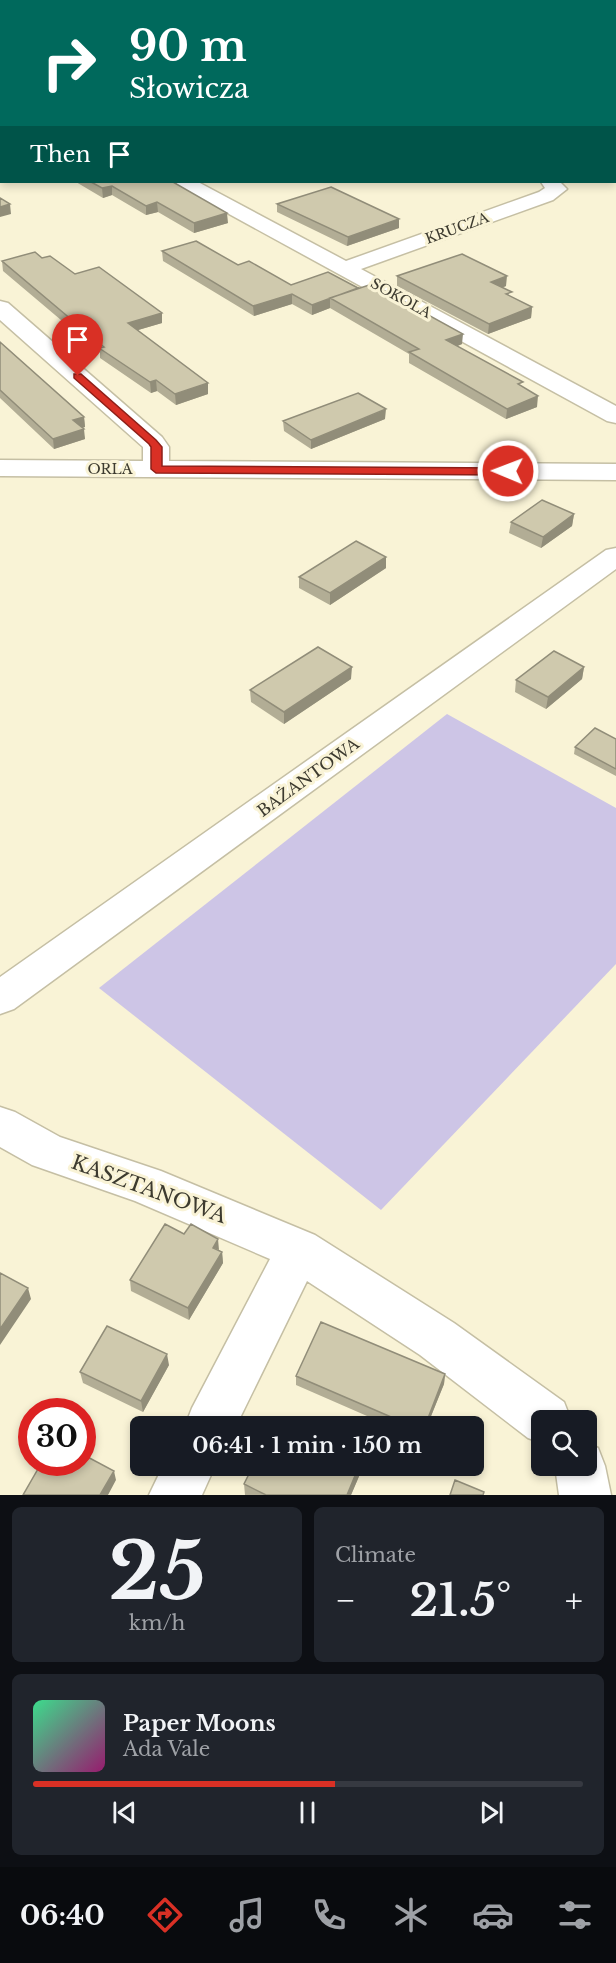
<!DOCTYPE html>
<meta charset="utf-8">
<style>
body{margin:0;font-family:"Libre Baskerville",serif;background:#20242c;color:#f1f3f6;height:100vh;display:flex;flex-direction:column;font-size:22px;white-space:nowrap}
*{box-sizing:border-box;margin:0}
p{font-size:20px;color:#9ea1a6}
.icon{flex:none;width:33px;height:33px;fill:none;stroke:currentColor;stroke-width:2;stroke-linecap:round;stroke-linejoin:round}
.map{position:relative;height:1495px;overflow:hidden}
.sheet{display:flex;flex-direction:column;gap:12px;padding:12px;background:#0d0f14;flex:1}
.sheet>*{flex:none}
.hud{position:absolute;left:0px;top:0px;width:616px;height:183px;box-shadow:0 3px 9px #0003;background:#00695c;color:#fff;overflow:hidden}
.tools{position:absolute;left:531px;top:1410px;display:grid;gap:12px}
.tools a{display:grid;place-items:center;width:66px;height:66px;border-radius:9px;background:#171b24;box-shadow:0 3px 9px #0003;font-size:30px}
.speed{position:absolute;left:18px;top:1398px;display:flex;gap:12px;font-size:30px;font-weight:700;text-align:center}
.speed>*{display:grid;place-content:center;width:78px;height:78px;border-radius:50%;background:#171b24;box-shadow:0 3px 9px #0003;line-height:1}
.speed .limit{border:9px solid #d22;background:#fff;color:#111}
.pin{position:absolute;display:grid;place-items:center;width:51px;height:51px;color:#fff;margin:-62px -26px;border-radius:50% 50% 50% 0;rotate:-45deg;box-shadow:0 0 6px #0007}
.pin .icon{rotate:45deg}
.me{position:absolute;width:66px;margin:-33px;rotate:271deg;stroke-linejoin:round;filter:drop-shadow(0 0 4px #0008)}
.turn{display:flex;align-items:center;gap:21px;height:126px;padding:0 30px;font-size:27px}
.turn .icon{width:78px;height:78px;stroke-width:2.5}
.turn b{display:block;font-size:42px;line-height:51px}
.then{display:flex;align-items:center;height:57px;padding:0 30px;background:#0003;gap:12px;font-size:22px}
.big{font-size:45px;font-weight:600;line-height:1.1}
.sheet .widget{flex:1;display:flex;flex-direction:column;justify-content:center;gap:9px;min-width:0;padding:0 21px;border-radius:9px;background:#20242c}
.sheet .dial{align-items:center;gap:0}
.dial b{font-size:78px;line-height:1}
.song{display:flex;align-items:center;gap:18px}
.cover{width:72px;height:72px;border-radius:9px;background:linear-gradient(135deg,hsl(150 70% 55%),hsl(320 70% 35%))}
.played{height:6px;border-radius:3px;background:linear-gradient(90deg,#d93025 55%,#363941 55%)}
.keys{display:flex;justify-content:space-around;direction:ltr}
.heat{display:flex;justify-content:space-between;align-items:center;font-size:33px;direction:ltr}
.sheet .tiles{flex:1;display:grid;gap:12px;grid-template-columns:1fr 1fr}
.widget:last-child{grid-column:span 2}
.trip{position:absolute;left:130px;top:1416px;width:354px;height:60px;border-radius:9px;background:#171b24;box-shadow:0 3px 9px #0003;font-weight:600;line-height:60px;text-align:center}
.dock{display:flex;height:96px;justify-content:space-around;align-items:center;background:#090b0e;color:#9ea1a6}
.dock .icon{width:42px;height:42px}
.dock .active{color:#d93025}
.dock b{font-size:27px;color:#f1f3f6}
.map>svg:first-child{display:block}
</style>
<div class="map">
<svg width="616" height="1495" viewBox="0 0 616 1495">
<rect width="100%" height="100%" fill="#f9f3d6"/>
<path fill="#cdc5e6" d="M 447,714 L 616,808 L 616,964 L 381,1210 L 99,988 Z"/>
<g fill="none" stroke-linecap="round" stroke-linejoin="round">
<g stroke="#c5bfa4" stroke-width="3">
<path id="minor" d="M 0,158 L 2,158 L 2,170 L 0,170 Z
M 176,182 L 198,182 L 346,261 L 539,192 L 545,188 L 541,182 L 560,182 L 567,189 L 553,200 L 361,269 L 616,406 L 616,423 L 607,421 L 178,186 Z
M 0,301 L 8,303 L 162,437 L 169,447 L 169,461 L 616,464 L 616,480 L 0,476 L 0,460 L 143,461 L 143,447 L 0,320 Z
M 616,548 L 616,569 L 14,1009 L 0,1014 L 0,977 L 606,550 Z
M 0,1107 L 15,1112 L 60,1137 L 161,1171 L 315,1235 L 454,1323 L 564,1402 L 571,1420 L 542,1420 L 542,1443 L 528,1438 L 420,1355 L 307,1281 L 236,1426 L 185,1426 L 192,1408 L 270,1259 L 135,1201 L 32,1165 L 0,1147 Z
M 586,1443 L 598,1448 L 605,1466 L 611,1495 L 559,1495 L 555,1466 L 586,1466 Z
M 163,1466 L 215,1466 L 202,1495 L 149,1495 Z"/>
</g>
<use href="#minor" fill="#fff" fill-rule="evenodd"/>
</g>
<path fill="#b2ad95" d="M 2,95 L 2,124 L 0,123 L 0,96 Z
M 76,182 L 173,182 L 228,223 L 194,233 L 158,212 L 146,215 L 112,195 L 103,198 Z
M 277,204 L 399,219 L 399,228 L 347,246 L 277,212 Z
M 162,251 L 238,265 L 291,285 L 358,289 L 462,344 L 457,346 L 522,387 L 537,407 L 506,419 L 409,363 L 409,354 L 330,308 L 312,315 L 292,304 L 254,316 L 163,261 Z
M 42,258 L 75,274 L 162,313 L 162,323 L 138,330 L 208,394 L 176,405 L 157,391 L 151,393 L 100,358 L 100,353 L 3,271 L 2,261 Z
M 397,276 L 506,286 L 502,288 L 511,297 L 532,307 L 531,318 L 488,334 L 397,286 Z
M 0,342 L 84,417 L 85,427 L 82,428 L 85,439 L 54,449 L 0,398 Z
M 385,419 L 311,449 L 284,431 L 283,421 Z
M 574,514 L 572,526 L 541,548 L 509,533 L 511,522 Z
M 386,557 L 386,568 L 330,605 L 299,588 L 299,577 Z
M 584,667 L 582,679 L 546,709 L 515,692 L 516,680 Z
M 351,679 L 284,724 L 251,702 L 250,690 Z
M 616,739 L 616,776 L 574,754 L 575,747 Z
M 219,1250 L 222,1252 L 223,1263 L 189,1320 L 131,1291 L 130,1280 Z
M 169,1365 L 143,1412 L 83,1383 L 80,1372 Z
M 445,1374 L 444,1384 L 427,1426 L 390,1426 L 296,1385 L 296,1376 Z
M 360,1474 L 351,1495 L 245,1495 L 244,1484 Z"/>
<path fill="#918d79" d="M 112,186 L 112,195 L 103,198 L 102,188 Z
M 157,202 L 158,212 L 146,215 L 146,206 Z
M 10,204 L 11,214 L 0,217 L 0,207 Z
M 227,213 L 228,223 L 194,233 L 194,223 Z
M 399,219 L 399,228 L 347,246 L 348,237 Z
M 507,276 L 506,286 L 490,292 L 491,282 Z
M 358,288 L 358,298 L 330,298 L 330,308 L 312,315 L 312,305 Z
M 292,294 L 292,304 L 254,316 L 253,306 Z
M 532,307 L 531,318 L 488,334 L 489,324 Z
M 162,313 L 162,323 L 128,333 L 128,323 Z
M 463,334 L 462,344 L 446,351 L 446,340 Z
M 156,380 L 157,391 L 151,393 L 150,382 Z
M 208,383 L 208,394 L 176,405 L 175,394 Z
M 538,396 L 537,407 L 506,419 L 507,409 Z
M 386,409 L 385,419 L 311,449 L 311,440 Z
M 84,417 L 85,427 L 74,430 L 73,420 Z
M 84,429 L 85,439 L 54,449 L 53,439 Z
M 574,514 L 572,526 L 541,548 L 543,537 Z
M 386,557 L 386,568 L 330,605 L 330,593 Z
M 352,667 L 351,679 L 284,724 L 284,712 Z
M 584,667 L 582,679 L 546,709 L 548,697 Z
M 218,1239 L 219,1250 L 213,1248 Z
M 222,1252 L 223,1263 L 189,1320 L 188,1308 Z
M 28,1288 L 31,1299 L 0,1345 L 0,1329 Z
M 167,1354 L 169,1365 L 143,1412 L 141,1401 Z
M 445,1374 L 444,1384 L 427,1426 L 425,1426 Z
M 359,1466 L 360,1466 L 360,1474 L 351,1495 L 347,1495 Z
M 114,1471 L 116,1480 L 108,1495 L 100,1495 Z"/>
<path fill="#cfc9ad" stroke="#918d79" stroke-width="1.5" d="M 2,95 L 2,115 L 0,115 L 0,96 Z
M 91,182 L 173,182 L 227,213 L 194,223 L 157,202 L 146,206 L 112,186 L 102,188 Z
M 331,187 L 399,219 L 348,237 L 277,204 Z
M 0,198 L 10,204 L 0,207 Z
M 196,241 L 238,265 L 249,261 L 291,285 L 328,272 L 358,288 L 312,305 L 292,294 L 253,306 L 162,251 Z
M 35,252 L 42,258 L 50,256 L 75,274 L 99,267 L 162,313 L 128,323 L 208,383 L 175,394 L 156,380 L 150,382 L 99,348 L 104,347 L 2,261 Z
M 462,254 L 507,276 L 491,282 L 512,292 L 506,294 L 532,307 L 489,324 L 397,276 Z
M 372,284 L 463,334 L 446,340 L 523,382 L 518,384 L 538,396 L 507,409 L 409,352 L 419,349 L 330,298 Z
M 0,342 L 84,417 L 73,420 L 84,429 L 53,439 L 0,390 Z
M 358,393 L 386,409 L 311,440 L 283,421 Z
M 542,500 L 574,514 L 543,537 L 511,522 Z
M 356,541 L 386,557 L 330,593 L 299,577 Z
M 318,647 L 352,667 L 284,712 L 250,690 Z
M 554,651 L 584,667 L 548,697 L 516,680 Z
M 595,728 L 616,739 L 616,769 L 575,747 Z
M 165,1224 L 184,1234 L 191,1224 L 218,1239 L 213,1248 L 222,1252 L 188,1308 L 130,1280 Z
M 0,1273 L 28,1288 L 0,1329 Z
M 321,1322 L 445,1374 L 425,1426 L 412,1426 L 296,1376 Z
M 107,1326 L 167,1354 L 141,1401 L 80,1372 Z
M 274,1423 L 281,1426 L 272,1426 Z
M 82,1454 L 114,1471 L 100,1495 L 23,1495 L 42,1462 L 82,1462 Z
M 253,1466 L 359,1466 L 347,1495 L 266,1495 L 244,1484 Z
M 455,1480 L 484,1492 L 483,1495 L 450,1495 Z"/>
<path fill="#d93025" stroke="#8d1f18" stroke-width="1.5" d="M 74,374 L 81,374 L 156,440 L 162,447 L 162,466 L 508,468 L 514,471 L 508,475 L 156,473 L 151,469 L 151,447 L 149,444 L 74,378 Z"/>
<g text-anchor="middle" dominant-baseline="central" stroke-width="6" stroke-linejoin="round" paint-order="stroke">
<g font-size="14" fill="#3c3a2f" stroke="#f9f3d6">
<text transform="translate(457 228) rotate(-20)">KRUCZA</text>
<text transform="translate(401 298) rotate(29)">SOKOLA</text>
<text x="110" y="469">ORLA</text>
</g>
<g font-size="16" fill="#3c3a2f" stroke="#f9f3d6">
<text transform="translate(308 777) rotate(-36)">BAŻANTOWA</text>
</g>
<g font-size="20" fill="#3c3a2f" stroke="#f9f3d6">
<text transform="translate(149 1189) rotate(20)">KASZTANOWA</text>
</g>
</g>
</svg>
<div class="tools">
<a><svg class="icon" aria-label="search" viewBox="0 0 24 24"><circle cx="10" cy="10" r="6"/><path d="M15 15l6 6"/></svg></a>
</div>
<div class="speed"><div class="limit">30</div></div>
<div class="pin" style="left:78px;top:376px;background:#d93025"><svg class="icon" aria-label="arrive" viewBox="0 0 24 24"><path d="M6 21V4h12l-3 4 3 4H6"/></svg></div>
<svg class="me" style="left:508px;top:471px" viewBox="-20 -20 40 40"><circle r="17" fill="#d93025" stroke="#fff" stroke-width="3"/><path d="M0-11L8 9 0 5-8 9z" fill="#fff"/></svg>
<div class="trip">06:41 · 1 min · 150 m</div>
<div class="hud">
<div class="turn"><svg class="icon" aria-label="right" viewBox="0 0 24 24"><path d="M7 20v-9h11M14 6l5 5-5 5"/></svg><div><b>90 m</b>Słowicza</div></div>
<div class="then">Then<svg class="icon" aria-label="arrive" viewBox="0 0 24 24"><path d="M6 21V4h12l-3 4 3 4H6"/></svg></div>
</div>
</div>
<section class="sheet">
<div class="tiles">
<div class="widget dial"><b>25</b><p>km/h</p></div>
<div class="widget"><p>Climate</p>
<div class="heat"><a>−</a><b class="big">21.5°</b><a>+</a></div>
</div>
<div class="widget">
<div class="song"><i class="cover"></i><div><b>Paper Moons</b><p>Ada Vale</p></div></div>
<div class="played"></div>
<div class="keys"><svg class="icon" aria-label="previous" viewBox="0 0 24 24"><path d="M18 5L8 12l10 7zM5 5v14"/></svg><svg class="icon" aria-label="pause" viewBox="0 0 24 24"><path d="M8 5v14M16 5v14"/></svg><svg class="icon" aria-label="next" viewBox="0 0 24 24"><path d="M6 5l10 7-10 7zM19 5v14"/></svg></div>
</div>
</div>
</section>
<nav class="dock">
<b>06:40</b>
<svg class="icon active" aria-label="directions" viewBox="0 0 24 24"><path d="M12 3l9 9-9 9-9-9zM9 14v-3h6M13 9l2 2-2 2"/></svg>
<svg class="icon" aria-label="music" viewBox="0 0 24 24"><path d="M9 18V5l10-2v13"/><circle cx="6" cy="18" r="3"/><circle cx="16" cy="16" r="3"/></svg>
<svg class="icon" aria-label="phone" viewBox="0 0 24 24"><path d="M5 4h4l2 5-3 2q2 4 5 5l2-3 5 2v4C11 20 4 13 5 4z"/></svg>
<svg class="icon" aria-label="climate" viewBox="0 0 24 24"><path d="M12 3v18M4 7l16 10M4 17L20 7"/></svg>
<svg class="icon" aria-label="car" viewBox="0 0 24 24"><path d="M5 17H2v-5l4-1 3-4h7l3 4 3 1v5h-3M9 17h6M6 11h13"/><circle cx="7" cy="17" r="2"/><circle cx="17" cy="17" r="2"/></svg>
<svg class="icon" aria-label="filters" viewBox="0 0 24 24"><path d="M4 7h16M4 17h16"/><circle cx="9" cy="7" r="2"/><circle cx="15" cy="17" r="2"/></svg>
</nav>
